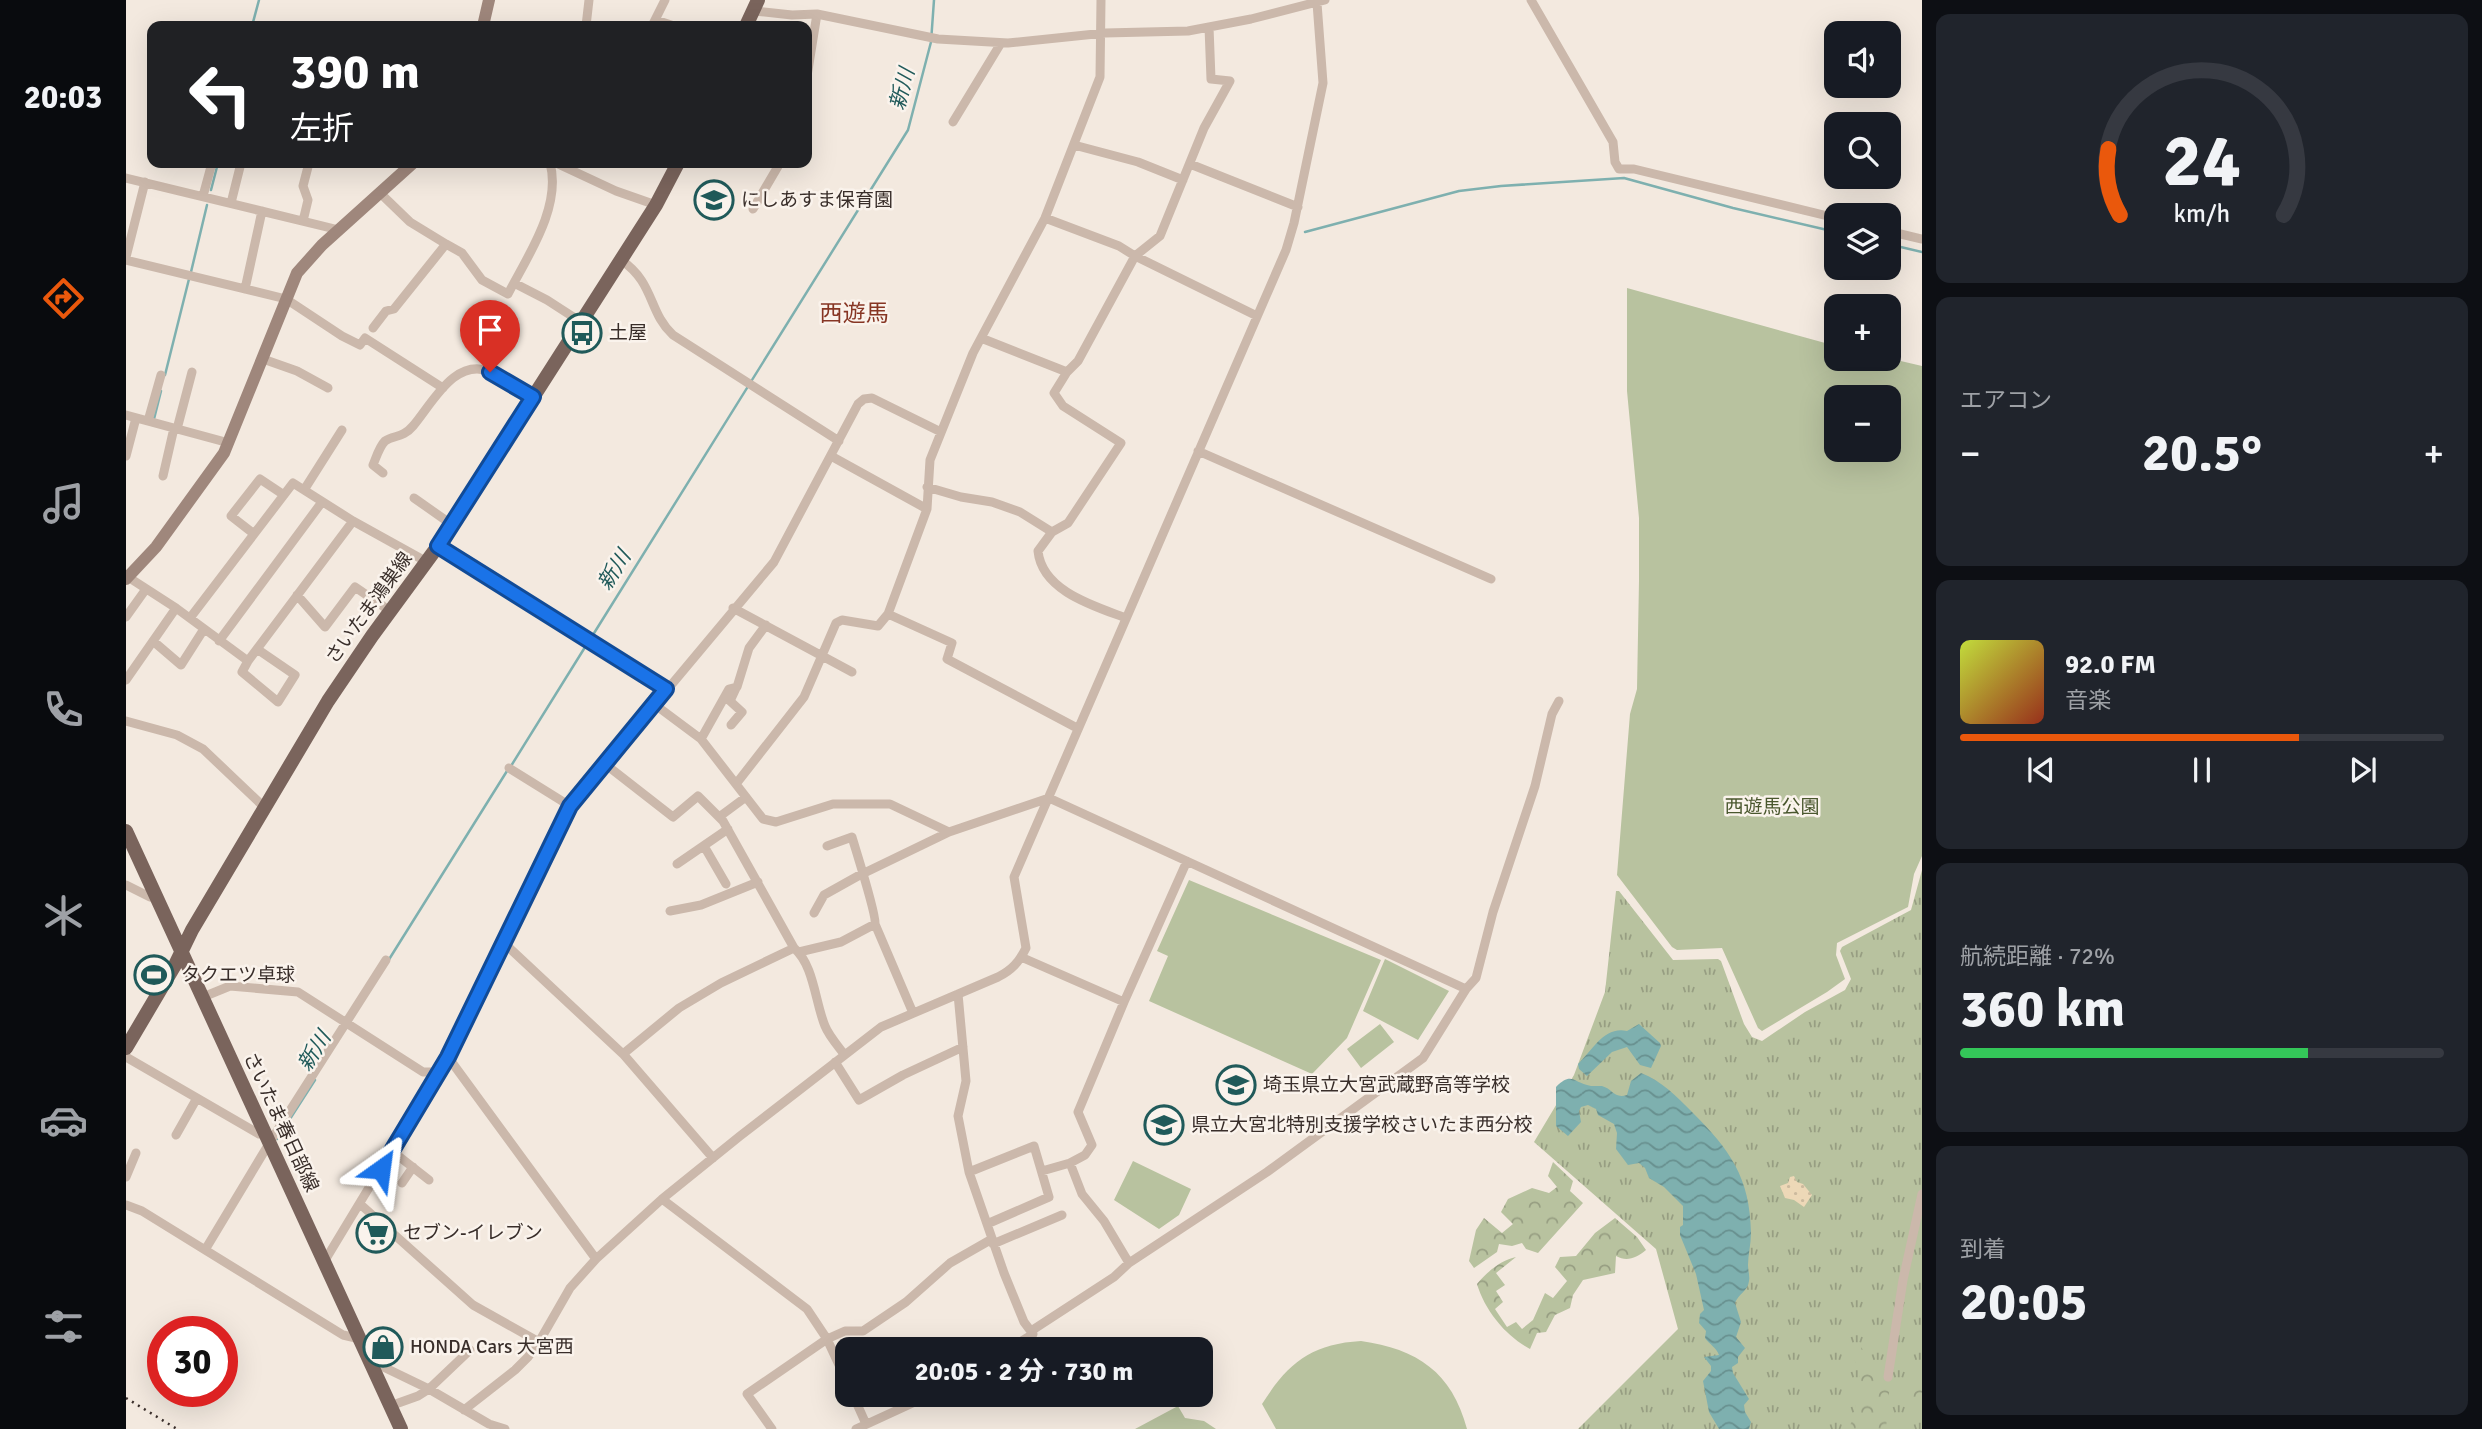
<!DOCTYPE html>
<html lang="ja">
<meta charset="utf-8">
<style>
body{margin:0;font-family:Signika,"Noto Sans JP",sans-serif;background:#20242c;color:#f1f3f6;height:100vh;display:flex;flex-direction:column;font-size:26px;white-space:nowrap}
*{box-sizing:border-box;margin:0}
p{font-size:23px;color:#9ea1a6}
.icon{flex:none;width:38px;height:38px;fill:none;stroke:currentColor;stroke-width:2;stroke-linecap:round;stroke-linejoin:round}
.map{position:relative;flex:1;overflow:hidden}
.drawer{display:flex;flex-direction:column;gap:14px;padding:14px;background:#0d0f14;width:560px}
.drawer>*{flex:none}
.banner{position:absolute;left:21px;top:21px;width:665px;height:147px;border-radius:14px;box-shadow:0 7px 28px #0002;background:#202124;color:#fff;overflow:hidden}
.controls{position:absolute;left:1698px;top:21px;display:grid;gap:14px}
.controls a{display:grid;place-items:center;width:77px;height:77px;border-radius:14px;background:#171b24;box-shadow:0 7px 28px #0002;font-size:35px}
.speed{position:absolute;left:21px;top:1316px;display:flex;gap:14px;font-size:35px;font-weight:700;text-align:center}
.speed>*{display:grid;place-content:center;width:91px;height:91px;border-radius:50%;background:#171b24;box-shadow:0 7px 28px #0002;line-height:1}
.speed .limit{border:10px solid #d22;background:#fff;color:#111}
.pin{position:absolute;display:grid;place-items:center;width:60px;height:60px;color:#fff;margin:-72px -30px;border-radius:50% 50% 50% 0;rotate:-45deg;box-shadow:0 0 7px #0007}
.pin .icon{rotate:45deg}
.me{position:absolute;width:77px;margin:-38px;rotate:31deg;stroke-linejoin:round;filter:drop-shadow(0 0 5px #0008)}
.turn{display:flex;align-items:center;gap:24px;height:147px;padding:0 28px;font-size:32px}
.turn .icon{width:91px;height:91px;stroke-width:2.5}
.turn b{display:block;font-size:49px;line-height:60px}
.big{font-size:52px;font-weight:700;line-height:1.1}
.drawer .card{flex:1;display:flex;flex-direction:column;justify-content:center;gap:10px;min-width:0;padding:0 24px;border-radius:14px;background:#20242c}
.drawer .dial{align-items:center;gap:0}
.dial svg{height:182px;overflow:visible;fill:none;stroke:#363941;stroke-width:7;stroke-linecap:round;text-anchor:middle}
.dial text{fill:#f1f3f6;stroke:none}
.song{display:flex;align-items:center;gap:21px}
.cover{width:84px;height:84px;border-radius:10px;background:linear-gradient(135deg,hsl(70 70% 55%),hsl(10 70% 35%))}
.played{height:7px;border-radius:4px;background:linear-gradient(90deg,#ea580c 70%,#363941 70%)}
.keys{display:flex;justify-content:space-around;direction:ltr}
.heat{display:flex;justify-content:space-between;align-items:center;font-size:38px;direction:ltr}
.charge{height:10px;border-radius:5px;background:linear-gradient(90deg,#34c759 72%,#363941 0)}
.trip{position:absolute;left:709px;top:1337px;width:378px;height:70px;border-radius:14px;background:#171b24;box-shadow:0 7px 28px #0002;font-weight:700;line-height:70px;text-align:center}
main{display:flex;flex:1;min-height:0}
.menu{display:flex;flex-direction:column;width:126px;justify-content:space-around;align-items:center;background:#090b0e;color:#9ea1a6}
.menu .icon{width:49px;height:49px}
.menu .selected{color:#ea580c}
.menu b{font-size:32px;color:#f1f3f6}
.map>svg:first-child{display:block}
</style>
<main>
<nav class="menu">
<b>20:03</b>
<svg class="icon selected" aria-label="directions" viewBox="0 0 24 24"><path d="M12 3l9 9-9 9-9-9zM9 14v-3h6M13 9l2 2-2 2"/></svg>
<svg class="icon" aria-label="music" viewBox="0 0 24 24"><path d="M9 18V5l10-2v13"/><circle cx="6" cy="18" r="3"/><circle cx="16" cy="16" r="3"/></svg>
<svg class="icon" aria-label="phone" viewBox="0 0 24 24"><path d="M5 4h4l2 5-3 2q2 4 5 5l2-3 5 2v4C11 20 4 13 5 4z"/></svg>
<svg class="icon" aria-label="climate" viewBox="0 0 24 24"><path d="M12 3v18M4 7l16 10M4 17L20 7"/></svg>
<svg class="icon" aria-label="car" viewBox="0 0 24 24"><path d="M5 17H2v-5l4-1 3-4h7l3 4 3 1v5h-3M9 17h6M6 11h13"/><circle cx="7" cy="17" r="2"/><circle cx="17" cy="17" r="2"/></svg>
<svg class="icon" aria-label="filters" viewBox="0 0 24 24"><path d="M4 7h16M4 17h16"/><circle cx="9" cy="7" r="2"/><circle cx="15" cy="17" r="2"/></svg>
</nav>
<div class="map">
<svg width="1796" height="1429" viewBox="0 0 1796 1429">
<defs>
<pattern id="grass-tufts" width="24" height="20" patternUnits="userSpaceOnUse" patternTransform="scale(1.75)"><rect width="24" height="20" fill="#b8c29f"/><path d="M3 7l-1-3M5 7V3M7 7l1-3M15 17l-1-3M17 17v-4M19 17l1-3" fill="none" stroke="#979e82"/></pattern>
<pattern id="forest-crowns" width="20" height="18" patternUnits="userSpaceOnUse" patternTransform="scale(1.75)"><rect width="20" height="18" fill="#b8c29f"/><path d="M2 6a3 3 0 1 1 6 0M12 15a3 3 0 1 1 6 0" fill="none" stroke="#979e82"/></pattern>
<pattern id="sand-dots" width="8" height="8" patternUnits="userSpaceOnUse" patternTransform="scale(1.75)"><rect width="8" height="8" fill="#edd8b7"/><path d="M2 2h.1M6 6h.1" fill="none" stroke="#ccba9e" stroke-width="1.8" stroke-linecap="round"/></pattern>
<pattern id="water-waves" width="16" height="10" patternUnits="userSpaceOnUse" patternTransform="scale(1.75)"><rect width="16" height="10" fill="#7eb0af"/><path d="M0 5q4-4 8 0t8 0" fill="none" stroke="#68908f"/></pattern>
</defs>
<rect width="100%" height="100%" fill="#f3e9df"/>
<path fill="url(#grass-tufts)" d="M 1796,870 L 1796,1429 L 1452,1429 L 1552,1329 L 1530,1249 L 1408,1142 L 1448,1075 L 1479,992 L 1490,891 L 1493,891 L 1547,960 L 1592,959 L 1595,961 L 1618,1024 L 1626,1037 L 1636,1041 L 1679,1012 L 1719,990 L 1725,979 L 1714,951 L 1716,947 L 1785,910 Z"/>
<path fill="url(#forest-crowns)" d="M 1427,1162 L 1447,1181 L 1444,1191 L 1457,1203 L 1412,1253 L 1400,1249 L 1396,1243 L 1386,1246 L 1373,1244 L 1371,1252 L 1348,1268 L 1343,1261 L 1350,1230 L 1358,1218 L 1376,1233 L 1387,1224 L 1375,1212 L 1382,1199 L 1406,1188 L 1423,1193 L 1431,1187 L 1422,1176 Z
M 1489,1218 L 1511,1237 L 1520,1250 C 1510,1258 1501,1262 1490,1256 L 1489,1273 L 1457,1280 L 1447,1295 L 1444,1308 L 1429,1315 L 1420,1332 L 1411,1333 L 1404,1349 C 1380,1336 1359,1311 1351,1284 C 1361,1272 1375,1260 1390,1257 L 1370,1273 L 1379,1285 L 1370,1291 L 1377,1302 L 1369,1309 L 1381,1327 L 1390,1322 L 1396,1329 L 1407,1320 L 1419,1293 L 1427,1298 L 1441,1281 L 1429,1267 L 1434,1257 L 1450,1256 L 1469,1233 Z
M 1735,1347 L 1744,1360 L 1751,1380 L 1759,1384 L 1796,1386 L 1796,1401 L 1763,1392 L 1760,1429 L 1722,1429 L 1728,1417 L 1734,1371 L 1728,1359 L 1733,1356 Z"/>
<path fill="url(#sand-dots)" d="M 1668,1176 L 1671,1182 L 1677,1184 L 1686,1195 L 1678,1207 L 1668,1200 L 1659,1198 L 1654,1186 L 1662,1183 L 1664,1177 Z"/>
<path fill="#b8c29f" fill-rule="evenodd" d="M 1501,288 L 1710,346 L 1710,359 L 1762,358 L 1796,366 L 1796,856 L 1788,874 L 1782,907 L 1711,943 L 1710,955 L 1719,979 L 1701,992 L 1636,1031 L 1632,1028 L 1596,948 L 1551,950 L 1546,947 L 1491,875 L 1504,714 L 1511,689 L 1513,581 L 1513,518 L 1501,391 ZM 1762,397 L 1762,450 L 1710,450 L 1710,397 Z
M 1063,880 L 1255,960 L 1221,1038 L 1186,1074 L 1023,1001 L 1042,956 L 1031,951 Z
M 1259,959 L 1323,991 L 1292,1040 L 1237,1011 Z
M 1254,1024 L 1268,1042 L 1235,1068 L 1221,1049 Z
M 1007,1161 L 1065,1189 L 1053,1215 L 1033,1229 L 988,1200 Z
M 1235,1341 C 1291,1349 1326,1372 1341,1429 L 1150,1429 L 1136,1404 C 1162,1363 1185,1344 1235,1341 Z
M 1052,1406 L 1059,1418 L 1078,1421 L 1090,1429 L 1009,1429 Z"/>
<path fill="url(#water-waves)" d="M 1513,1024 L 1534,1043 L 1535,1046 L 1525,1068 L 1514,1065 L 1501,1047 L 1486,1052 L 1461,1076 L 1453,1069 L 1452,1064 C 1467,1050 1478,1026 1501,1031 Z
M 1515,1073 C 1536,1081 1550,1096 1566,1112 C 1604,1150 1624,1177 1625,1233 C 1625,1244 1622,1255 1622,1265 C 1622,1271 1624,1276 1623,1281 C 1622,1291 1612,1294 1609,1303 L 1615,1322 L 1610,1337 L 1619,1348 L 1612,1357 L 1612,1363 L 1606,1367 L 1607,1373 L 1623,1399 L 1618,1405 L 1619,1412 L 1625,1422 L 1623,1429 L 1593,1429 L 1583,1412 L 1577,1381 L 1585,1371 L 1585,1366 L 1578,1357 L 1593,1355 C 1590,1347 1584,1345 1579,1338 L 1580,1331 L 1573,1323 L 1574,1314 L 1578,1310 L 1570,1274 L 1554,1235 L 1554,1227 L 1557,1225 L 1557,1206 L 1538,1187 L 1523,1178 L 1519,1168 L 1513,1163 L 1502,1165 L 1490,1149 L 1491,1133 L 1488,1124 L 1472,1115 L 1470,1109 L 1462,1105 L 1455,1107 L 1453,1111 L 1455,1122 L 1442,1136 L 1430,1126 L 1430,1087 C 1446,1071 1447,1083 1465,1086 C 1467,1086 1475,1086 1476,1086 C 1487,1089 1488,1099 1501,1095 L 1505,1081 Z"/>
<g fill="none" stroke-linecap="round" stroke-linejoin="round">
<path stroke="#7eb0af" stroke-width="2.5" d="M 126,26 L 133,0
M 85,190 L 92,163
M 1179,232 L 1333,191 L 1375,186 L 1498,178 L 1607,208 L 1710,232
M 1762,244 L 1796,252
M 65,272 L 81,205
M 39,375 L 63,279
M 28,419 L 35,391
M 465,638 L 782,130 L 805,42 L 808,0
M 385,766 L 461,644
M 262,961 L 381,771
M 151,1139 L 189,1080"/>
<path stroke="#cbb8ab" stroke-width="9" d="M 1405,0 L 1487,142 L 1489,162 L 1493,169 L 1508,169 L 1710,218
M 628,11 L 666,15 L 691,14 L 812,39 L 882,43 L 979,33 L 1062,31 L 1125,19 L 1199,0
M 530,20 L 548,26
M 460,26 L 463,0
M 526,26 L 539,0
M 681,76 L 691,14
M 827,122 L 875,43
M 948,145 L 1012,162 L 1057,180
M 430,163 L 490,191 L 530,205
M 1064,164 L 1172,207
M 0,178 L 213,230
M 77,196 L 86,163
M 105,203 L 115,163
M 627,209 L 654,163
M 919,218 L 993,246 L 1009,256 L 1131,316
M 177,221 L 182,200 L 177,186 L 183,163
M 1762,231 L 1796,239
M 320,244 L 336,253 L 356,280 L 382,294 C 401,257 436,207 424,163
M 0,257 L 19,182
M 0,260 L 160,299 L 216,336 L 234,345 L 239,338 L 317,388
M 495,260 C 529,283 522,312 547,335 L 713,441
M 388,283 L 421,300 L 455,322
M 119,289 L 136,211
M 247,328 L 260,311 L 268,309 L 320,244 L 284,222 L 254,193
M 855,338 L 941,372
M 137,359 L 171,371 L 202,388
M 0,415 L 103,443
M 22,421 L 35,375
M 51,429 L 66,372
M 1072,451 L 1365,579
M 0,456 L 10,418
M 705,456 L 801,509
M 257,473 L 247,465 C 250,458 253,447 259,441 C 268,435 277,438 287,426 C 306,404 329,356 365,372 C 379,379 393,389 407,397
M 37,476 L 48,428
M 801,487 L 835,497 L 866,502 L 894,512 L 926,532 L 912,551 C 916,591 968,606 1000,618
M 178,490 L 216,430
M 288,498 L 325,524
M 926,532 L 942,523 L 995,443 L 937,406 L 928,393 L 941,372 L 952,361 L 1009,256 L 1034,236 L 1078,128 L 1104,81 L 1085,79 L 1083,27
M 128,534 L 105,516 L 134,479 L 158,495
M 312,546 L 540,689
M 2,577 L 50,608 L 122,661
M 171,595 L 199,627 L 229,587 L 264,611
M 607,608 L 726,672
M 762,614 L 801,509 L 804,460 L 847,353 L 919,218 L 974,77 L 975,0
M 0,617 L 20,589
M 64,618 L 167,483 L 227,521 L 301,562
M 27,641 L 55,665 L 78,629
M 93,641 L 196,502
M 131,649 L 169,675 L 152,702 L 116,672 L 122,661 L 227,521
M 0,680 L 50,608
M 528,704 L 575,739 L 637,819 L 650,822 L 707,804 L 764,804 L 823,832
M 0,721 L 51,735 L 77,749 L 138,807
M 605,725 L 616,712 L 604,701 L 610,688
M 575,739 L 603,689 L 611,687 L 623,648 L 640,625
M 479,764 L 547,817 L 572,796 L 597,821 L 668,948
M 383,768 L 444,806
M 610,784 L 678,697 L 710,623 L 716,620 L 752,626 L 762,614 L 826,643 L 821,659 L 951,728
M 593,817 L 620,797
M 578,846 L 600,884
M 701,846 L 726,837 C 730,851 751,916 749,924 L 787,1013
M 551,864 L 602,829
M 0,885 L 24,897 L 32,898
M 544,911 L 575,905 L 632,882
M 688,913 L 698,895 L 732,876 L 823,832 L 923,798 L 1340,989
M 378,943 L 498,1055 L 587,1158
M 673,952 L 715,942 L 749,924
M 895,957 L 998,1002
M 832,994 L 840,1081 L 832,1116 L 843,1172 L 878,1273 L 898,1322 L 907,1334 L 883,1349
M 77,997 L 104,986 L 172,992 L 297,1072 L 314,1072
M 497,1054 L 553,1008 L 595,983 L 668,948 C 688,965 689,1002 699,1026 C 703,1036 712,1046 718,1054
M 0,1057 L 133,1134 L 140,1134
M 322,1057 L 470,1259
M 709,1062 L 733,1100 L 777,1075 L 837,1047
M 50,1135 L 71,1098
M 266,1151 L 303,1180
M 944,1163 L 959,1155 L 966,1145 L 952,1112 L 998,1002 L 1061,861
M 916,1171 L 944,1163 L 956,1194 L 978,1221 L 1003,1263
M 843,1172 L 908,1146 L 923,1197 L 861,1224
M 0,1177 L 10,1153
M 276,1183 L 287,1167
M 536,1199 L 681,1309 L 701,1339 L 721,1382
M 234,1204 L 347,1305 L 413,1342
M 0,1205 L 16,1211 L 217,1335 L 234,1339
M 867,1244 L 936,1215
M 79,1250 L 144,1142 L 260,960
M 198,1262 L 322,1057 L 444,806 L 648,562 L 732,404 L 738,399 L 746,398 L 815,432
M 905,1331 L 988,1277 L 1003,1263 L 1141,1172 L 1297,1058 L 1340,989 L 1350,978 L 1367,912 L 1409,786 L 1426,714 L 1433,701
M 245,1361 L 303,1389 L 363,1424 L 379,1429
M 1762,1377 L 1777,1280 L 1796,1194
M 727,1395 L 740,1424
M 264,1406 L 292,1396 L 303,1389 L 344,1350
M 338,1410 L 389,1370 L 402,1357 L 413,1342 L 444,1288 L 470,1259 L 536,1199 L 614,1136 L 755,1027 L 872,977 C 886,970 893,962 900,948 L 888,877 L 1160,250 L 1168,223 L 1197,83 L 1191,3
M 646,1429 L 621,1394 L 701,1339 L 719,1331 L 737,1331 L 780,1302 L 824,1263 L 866,1239
M 730,1429 L 804,1395"/>
<path stroke="#9f877c" stroke-width="12" d="M 357,26 L 363,0
M 0,579 L 30,547 L 98,453 L 171,273 L 196,245 L 287,163"/>
<path stroke="#7a645c" stroke-width="14" d="M 620,26 L 632,0
M 0,831 L 275,1429
M 0,1048 L 49,965 L 66,930 L 202,701 L 246,636 L 312,546 L 530,205 L 552,163"/>
<path stroke="#392e2a" stroke-width="2.5" stroke-dasharray="2 5" stroke-linecap="butt" d="M 0,1398 L 51,1429"/>
</g>
<g fill="none" stroke-linecap="round" stroke-linejoin="round">
<g stroke="#114b97" stroke-width="18">
<path id="route" d="M 255,1169 L 322,1057 L 444,806 L 540,689 L 312,546 L 407,397 L 364,372"/>
</g>
<use href="#route" stroke="#1a73e8" stroke-width="12"/>
</g>
<defs>
<g id="school-ring" transform="scale(2.0125)"><circle r="9.5" fill="#faf3ec" stroke="#205a5a" stroke-width="1.5"/><path d="M0-5L7-2L0 1L-7-2ZM-4 1L0 2.5L4 1V4Q0 6-4 4Z" fill="#205a5a"/></g>
<g id="bus-ring" transform="scale(2.0125)"><circle r="9.5" fill="#faf3ec" stroke="#205a5a" stroke-width="1.5"/><path d="M-5-6H5V4H4V6H2V4H-2V6H-4V4H-5ZM-3.5-4V0h7V-4ZM-3.5 1.2v1.5H-2V1.2ZM2 1.2v1.5H3.5V1.2Z" fill="#205a5a"/></g>
<g id="stadium-ring" transform="scale(2.0125)"><circle r="9.5" fill="#faf3ec" stroke="#205a5a" stroke-width="1.5"/><path d="M0-5a6.5 5 0 1 0 0 10a6.5 5 0 1 0 0-10ZM-3.5-1.8h7v3.6h-7Z" fill="#205a5a"/></g>
<g id="supermarket-ring" transform="scale(2.0125)"><circle r="9.5" fill="#faf3ec" stroke="#205a5a" stroke-width="1.5"/><path d="M-6-5.5h2.5l.6 2H6L4.5 2H-2.5L-4.4-4H-6ZM-1.5 3.2a1.3 1.3 0 1 0 .1 0ZM3 3.2a1.3 1.3 0 1 0 .1 0Z" fill="#205a5a"/></g>
<g id="shop-ring" transform="scale(2.0125)"><circle r="9.5" fill="#faf3ec" stroke="#205a5a" stroke-width="1.5"/><path d="M-5-2.5h2.3a2.7 3.5 0 0 1 5.4 0H5L5.5 6h-11ZM-1.5-2.5h3a1.5 2.3 0 0 0-3 0Z" fill="#205a5a"/></g>
</defs>
<g fill-rule="evenodd">
<use href="#school-ring" x="588" y="200"/>
<use href="#bus-ring" x="456" y="333"/>
<use href="#stadium-ring" x="28" y="975"/>
<use href="#school-ring" x="1110" y="1085"/>
<use href="#school-ring" x="1038" y="1125"/>
<use href="#supermarket-ring" x="250" y="1233"/>
<use href="#shop-ring" x="257" y="1347"/>
</g>
<g text-anchor="middle" dominant-baseline="central" stroke-width="5" stroke-linejoin="round" paint-order="stroke">
<g font-size="19" fill="#392e2a" stroke="#faf3ec" text-anchor="start">
<text x="615" y="200">にしあすま保育園</text>
<text x="483" y="333">土屋</text>
<text x="55" y="975">タクエツ卓球</text>
<text x="1137" y="1085">埼玉県立大宮武蔵野高等学校</text>
<text x="1065" y="1125">県立大宮北特別支援学校さいたま西分校</text>
<text x="277" y="1233">セブン-イレブン</text>
<text x="284" y="1347">HONDA Cars 大宮西</text>
</g>
<g font-size="19" fill="#392e2a" stroke="#faf3ec">
<text transform="translate(243 608) rotate(-54)">さいたま鴻巣線</text>
<text transform="translate(155 1122) rotate(65)">さいたま春日部線</text>
</g>
<g font-size="19" fill="#4a572e" stroke="#faf3ec">
<text x="1646" y="807">西遊馬公園</text>
</g>
<g font-size="21" font-style="italic" fill="#205a5a" stroke="#faf3ec">
<text transform="translate(776 89) rotate(-75)">新川</text>
<text transform="translate(488 570) rotate(-58)">新川</text>
<text transform="translate(188 1051) rotate(-58)">新川</text>
</g>
<g font-size="23" fill="#873624" stroke="#faf3ec">
<text x="728" y="313">西遊馬</text>
</g>
</g>
</svg>
<div class="controls">
<a><svg class="icon" aria-label="sound" viewBox="0 0 24 24"><path d="M4 9h4l5-4v14l-5-4H4zM17 9q2 3 0 6"/></svg></a>
<a><svg class="icon" aria-label="search" viewBox="0 0 24 24"><circle cx="10" cy="10" r="6"/><path d="M15 15l6 6"/></svg></a>
<a><svg class="icon" aria-label="layers" viewBox="0 0 24 24"><path d="M12 4l9 5-9 5-9-5zM3 14l9 5 9-5"/></svg></a>
<a>+</a>
<a>−</a>
</div>
<div class="speed"><div class="limit">30</div></div>
<div class="pin" style="left:364px;top:372px;background:#d93025"><svg class="icon" aria-label="arrive" viewBox="0 0 24 24"><path d="M6 21V4h12l-3 4 3 4H6"/></svg></div>
<svg class="me" style="left:255px;top:1169px" viewBox="-20 -20 40 40"><path d="M0-17L14 15 0 8-14 15z" fill="#1a73e8" stroke="#fff" stroke-width="4"/></svg>
<div class="trip">20:05 · 2 分 · 730 m</div>
<div class="banner">
<div class="turn"><svg class="icon" aria-label="left" viewBox="0 0 24 24"><path d="M17 20v-9H6M10 6l-5 5 5 5"/></svg><div><b>390 m</b>左折</div></div>
</div>
</div>
<section class="drawer">
<div class="card dial"><svg viewBox="0 0 100 80">
<path d="M14 69A42 42 0 1 1 86 69"/>
<path d="M14 69A42 42 0 0 1 9 40" stroke="#ea580c"/>
<text x="50" y="56" font-size="32" font-weight="700">24</text>
<text x="50" y="72" font-size="11">km/h</text>
</svg></div>
<div class="card"><p>エアコン</p>
<div class="heat"><a>−</a><b class="big">20.5°</b><a>+</a></div>
</div>
<div class="card">
<div class="song"><i class="cover"></i><div><b>92.0 FM</b><p>音楽</p></div></div>
<div class="played"></div>
<div class="keys"><svg class="icon" aria-label="previous" viewBox="0 0 24 24"><path d="M18 5L8 12l10 7zM5 5v14"/></svg><svg class="icon" aria-label="pause" viewBox="0 0 24 24"><path d="M8 5v14M16 5v14"/></svg><svg class="icon" aria-label="next" viewBox="0 0 24 24"><path d="M6 5l10 7-10 7zM19 5v14"/></svg></div>
</div>
<div class="card"><p>航続距離 · 72%</p><b class="big">360 km</b><div class="charge"></div></div>
<div class="card"><p>到着</p><b class="big">20:05</b></div>
</section>
</main>
